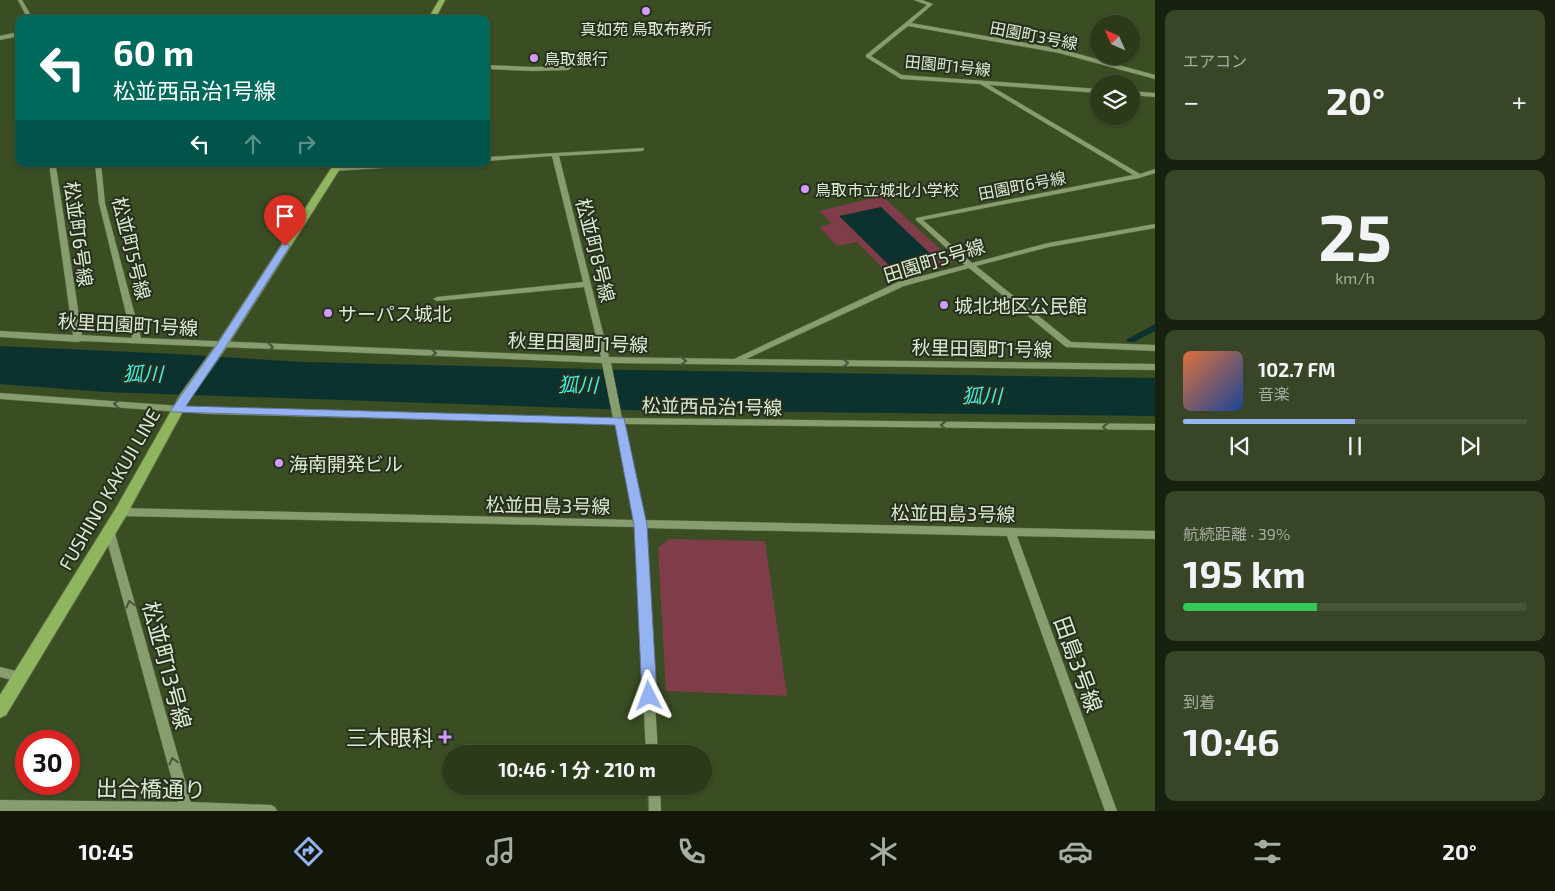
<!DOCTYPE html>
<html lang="ja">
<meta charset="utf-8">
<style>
body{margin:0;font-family:"Exo 2","Noto Sans JP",sans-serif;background:#384527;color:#f1f3f6;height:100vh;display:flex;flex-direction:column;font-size:19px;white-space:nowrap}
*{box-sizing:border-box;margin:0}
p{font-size:16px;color:#a6ada2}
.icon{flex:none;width:28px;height:28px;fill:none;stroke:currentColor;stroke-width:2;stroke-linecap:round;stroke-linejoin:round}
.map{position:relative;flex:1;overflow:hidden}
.details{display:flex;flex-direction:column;gap:10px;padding:10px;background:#18200e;width:400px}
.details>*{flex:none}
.top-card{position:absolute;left:15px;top:15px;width:475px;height:152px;border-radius:10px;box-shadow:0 1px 4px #0004,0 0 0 1px #485439;background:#00695c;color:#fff;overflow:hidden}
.needle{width:32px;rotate:315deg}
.fabs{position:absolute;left:1090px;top:15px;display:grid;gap:10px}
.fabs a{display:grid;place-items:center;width:50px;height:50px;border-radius:50%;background:#2c3a1a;box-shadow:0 1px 4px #0004,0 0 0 1px #485439;font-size:25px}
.speed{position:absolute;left:15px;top:730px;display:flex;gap:10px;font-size:25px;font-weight:700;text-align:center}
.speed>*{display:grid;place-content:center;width:65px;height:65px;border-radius:50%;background:#2c3a1a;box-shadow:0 1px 4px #0004,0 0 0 1px #485439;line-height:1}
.speed .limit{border:8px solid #d22;background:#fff;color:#111}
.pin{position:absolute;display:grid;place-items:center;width:42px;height:42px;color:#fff;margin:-51px -21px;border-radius:50% 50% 50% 0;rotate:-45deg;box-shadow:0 0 5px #0007}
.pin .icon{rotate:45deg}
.me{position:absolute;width:55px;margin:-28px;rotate:357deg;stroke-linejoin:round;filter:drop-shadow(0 0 4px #0008)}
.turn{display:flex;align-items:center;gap:18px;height:105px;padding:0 15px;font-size:22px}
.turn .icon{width:65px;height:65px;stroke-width:2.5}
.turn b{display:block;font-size:35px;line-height:42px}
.lanes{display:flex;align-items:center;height:48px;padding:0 15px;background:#0003;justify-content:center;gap:25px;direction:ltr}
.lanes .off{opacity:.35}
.big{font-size:38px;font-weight:700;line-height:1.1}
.details .widget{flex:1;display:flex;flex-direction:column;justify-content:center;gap:8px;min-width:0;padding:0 18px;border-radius:10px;background:#384527}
.details .dial{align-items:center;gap:0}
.dial b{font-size:65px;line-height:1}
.song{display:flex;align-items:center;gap:15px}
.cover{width:60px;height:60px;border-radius:8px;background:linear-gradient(135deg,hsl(20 70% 55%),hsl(220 70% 35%))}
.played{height:5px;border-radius:2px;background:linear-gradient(90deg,#95b2f1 50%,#485439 50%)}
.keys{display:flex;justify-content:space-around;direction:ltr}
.heat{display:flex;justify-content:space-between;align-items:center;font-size:28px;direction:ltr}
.charge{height:8px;border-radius:4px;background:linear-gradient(90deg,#34c759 39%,#485439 0)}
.trip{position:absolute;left:442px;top:745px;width:270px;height:50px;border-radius:25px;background:#2c3a1a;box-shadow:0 1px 4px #0004,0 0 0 1px #485439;font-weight:700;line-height:50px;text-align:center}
.tabs{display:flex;height:80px;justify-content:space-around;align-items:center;background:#12170a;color:#a6ada2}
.tabs .icon{width:35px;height:35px}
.tabs .active{color:#95b2f1}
.tabs b{font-size:22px;color:#f1f3f6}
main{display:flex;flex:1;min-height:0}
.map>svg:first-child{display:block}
</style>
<main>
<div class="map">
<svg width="1155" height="811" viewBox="0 0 1155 811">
<rect width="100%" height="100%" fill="#3a4d23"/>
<path fill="#7f3d4a" d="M 877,191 L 954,262 L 891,277 L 857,242 L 837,246 L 819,227 L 832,223 L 819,211 L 873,198 L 868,193 Z
M 669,539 L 765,541 L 787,696 L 666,691 L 658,548 Z"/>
<path fill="#0c3230" d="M 881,207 L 935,258 L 892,268 L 839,216 Z
M 0,346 L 176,354 L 303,362 L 628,370 L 1155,378 L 1155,416 L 632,410 L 106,392 L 0,384 Z"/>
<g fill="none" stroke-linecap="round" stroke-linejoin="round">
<path fill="#0c3230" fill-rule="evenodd" d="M 1155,324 L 1155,331 L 1134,342 L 1128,342 L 1126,340 Z"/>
<g stroke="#5a6944" stroke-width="1">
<path id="minor" d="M 18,0 L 22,0 L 33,19 L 28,19 Z
M 914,0 L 922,0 L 933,4 L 911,23 L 1060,49 L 1155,75 L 1155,79 L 1059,53 L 908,26 L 871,56 L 902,75 L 1099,89 L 1099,93 L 989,85 L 1140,174 L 1155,169 L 1155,173 L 1139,178 L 923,220 L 972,263 L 1048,243 L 1155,224 L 1155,228 L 1049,247 L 976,266 L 1071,342 L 1155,345 L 1155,351 L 1066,347 L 969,268 L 904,286 L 746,359 L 1155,364 L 1155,370 L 611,363 L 622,418 L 1155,424 L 1155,430 L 624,424 L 644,520 L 1155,531 L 1155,539 L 1017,536 L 1117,811 L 1105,811 L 1007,536 L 645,528 L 658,754 L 646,754 L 635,527 L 121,516 L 118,515 L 116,512 L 118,509 L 121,508 L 634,520 L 615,424 L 208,414 L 0,399 L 0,393 L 208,408 L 613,418 L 602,363 L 81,341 L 78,342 L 0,337 L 0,331 L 73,335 L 49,164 L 69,164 L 68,165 L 56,167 L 82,335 L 132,338 L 99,203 L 95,164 L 101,164 L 105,203 L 141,338 L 601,357 L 584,287 L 437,301 L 433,299 L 437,297 L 583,282 L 552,156 L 486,161 L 486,157 L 644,148 L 644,150 L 642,151 L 559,156 L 609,357 L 734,359 L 898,282 L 965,265 L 916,220 L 916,218 L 1133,175 L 980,84 L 901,79 L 866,57 L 866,55 L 927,5 Z
M 19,32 L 19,36 L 0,40 L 0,36 Z
M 486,65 L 533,67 L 568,66 L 571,68 L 568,70 L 533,71 L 486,69 Z
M 1131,91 L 1155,93 L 1155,97 L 1131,95 Z
M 388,164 L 419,164 L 416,166 L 334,171 L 331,169 L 334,167 Z
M 109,526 L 113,527 L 114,530 L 191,802 L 271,805 L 275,807 L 277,811 L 0,811 L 0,800 L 178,802 L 104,530 L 105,527 Z
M 0,667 L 24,673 L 26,677 L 24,681 L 20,682 L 0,677 Z
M 648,786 L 660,786 L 661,811 L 649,811 Z"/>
</g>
<g stroke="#5a6944" stroke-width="2">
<path id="major" d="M 439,0 L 445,0 L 435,19 L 428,19 Z
M 334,164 L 343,164 L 226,348 L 189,400 L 126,516 L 6,715 L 0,718 L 0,695 L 116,508 L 180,395 L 218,342 Z"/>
</g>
<use href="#minor" fill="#879d6f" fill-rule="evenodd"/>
<use href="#major" fill="#8fb65e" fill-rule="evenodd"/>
</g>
<defs><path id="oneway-chevron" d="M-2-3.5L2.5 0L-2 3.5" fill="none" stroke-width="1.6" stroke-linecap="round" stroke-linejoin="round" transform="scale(1.25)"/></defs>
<g stroke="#48563a">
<use href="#oneway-chevron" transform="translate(270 347) rotate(2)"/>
<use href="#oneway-chevron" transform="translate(433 353) rotate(2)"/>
<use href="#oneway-chevron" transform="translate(683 361) rotate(1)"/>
<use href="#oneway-chevron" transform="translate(845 363) rotate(1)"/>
<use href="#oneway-chevron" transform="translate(117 404) rotate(-175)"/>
<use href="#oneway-chevron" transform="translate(944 425) rotate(-179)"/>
<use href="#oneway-chevron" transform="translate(1106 427) rotate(-179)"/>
<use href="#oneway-chevron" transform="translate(130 604) rotate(-105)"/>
<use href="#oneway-chevron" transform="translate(173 761) rotate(-105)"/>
</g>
<path fill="#95b2f1" stroke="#61749d" d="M 285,243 L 290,246 L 225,348 L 186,406 L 624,418 L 647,525 L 657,696 L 654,701 L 649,703 L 644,701 L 642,696 L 634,525 L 615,425 L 173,412 L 171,410 L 173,407 L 218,343 L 281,246 Z"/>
<g fill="#d29cfd" stroke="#262f1d" stroke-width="2">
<circle cx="646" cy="11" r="5"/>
<circle cx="534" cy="58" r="5"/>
<circle cx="805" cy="189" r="5"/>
<circle cx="944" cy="305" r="5"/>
<circle cx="328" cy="313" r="5"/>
<circle cx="279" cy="463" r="5"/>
<path d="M442.5 729.5h5v5h5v5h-5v5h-5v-5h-5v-5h5z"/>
</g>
<g text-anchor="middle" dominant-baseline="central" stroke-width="4" stroke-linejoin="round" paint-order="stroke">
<g font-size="16" fill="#deead2" stroke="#262f1d" text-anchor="start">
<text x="646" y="28" text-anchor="middle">真如苑 鳥取布教所</text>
<text x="544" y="58">鳥取銀行</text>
<text x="815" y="189">鳥取市立城北小学校</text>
</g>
<g font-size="16" fill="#deead2" stroke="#262f1d">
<text transform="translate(1034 35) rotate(11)">田園町3号線</text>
<text transform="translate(948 65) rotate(6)">田園町1号線</text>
<text transform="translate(1022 185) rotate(-11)">田園町6号線</text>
</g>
<g font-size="19" fill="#deead2" stroke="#262f1d">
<text transform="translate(79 234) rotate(82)">松並町6号線</text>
<text transform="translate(132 248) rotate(76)">松並町5号線</text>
<text transform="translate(596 250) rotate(76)">松並町8号線</text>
<text transform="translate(934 260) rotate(-17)">田園町5号線</text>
<text transform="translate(128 324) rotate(3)">秋里田園町1号線</text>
<text transform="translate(578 342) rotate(2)">秋里田園町1号線</text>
<text transform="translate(982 348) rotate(1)">秋里田園町1号線</text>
<text transform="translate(712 406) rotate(1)">松並西品治1号線</text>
<text transform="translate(109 489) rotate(-60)">FUSHINO KAKUJI LINE</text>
<text transform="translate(548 505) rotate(1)">松並田島3号線</text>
<text transform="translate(953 513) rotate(1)">松並田島3号線</text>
</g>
<g font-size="19" fill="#deead2" stroke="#262f1d" text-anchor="start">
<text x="954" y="305">城北地区公民館</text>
<text x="338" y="313">サーパス城北</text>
<text x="289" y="463">海南開発ビル</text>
</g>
<g font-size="20" font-style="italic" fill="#44f0e6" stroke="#262f1d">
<text transform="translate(143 373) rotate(1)">狐川</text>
<text transform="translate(578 384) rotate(1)">狐川</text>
<text transform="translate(982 395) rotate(1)">狐川</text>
</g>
<g font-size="22" fill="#deead2" stroke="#262f1d">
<text transform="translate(1079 664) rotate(70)">田島3号線</text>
<text transform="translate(168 665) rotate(75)">松並町13号線</text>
<text transform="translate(151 788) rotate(1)">出合橋通り</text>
</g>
<g font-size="22" fill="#deead2" stroke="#262f1d" text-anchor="end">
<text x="434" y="737">三木眼科</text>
</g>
</g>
</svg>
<div class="fabs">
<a><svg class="needle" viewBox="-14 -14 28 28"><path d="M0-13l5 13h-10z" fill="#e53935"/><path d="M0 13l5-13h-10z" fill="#a6ada2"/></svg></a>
<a><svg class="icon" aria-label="layers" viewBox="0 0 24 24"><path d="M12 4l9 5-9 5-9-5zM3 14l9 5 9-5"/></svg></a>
</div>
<div class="speed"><div class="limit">30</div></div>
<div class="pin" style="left:285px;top:246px;background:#d93025"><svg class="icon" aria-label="arrive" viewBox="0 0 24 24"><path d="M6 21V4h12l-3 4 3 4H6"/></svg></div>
<svg class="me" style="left:649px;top:696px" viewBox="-20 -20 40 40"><path d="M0-17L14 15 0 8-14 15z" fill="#95b2f1" stroke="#fff" stroke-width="4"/></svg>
<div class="trip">10:46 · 1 分 · 210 m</div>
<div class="top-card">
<div class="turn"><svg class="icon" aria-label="left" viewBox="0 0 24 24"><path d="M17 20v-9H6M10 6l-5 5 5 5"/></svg><div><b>60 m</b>松並西品治1号線</div></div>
<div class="lanes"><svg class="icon" aria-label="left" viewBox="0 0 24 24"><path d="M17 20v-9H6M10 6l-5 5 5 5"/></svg><svg class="icon off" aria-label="ahead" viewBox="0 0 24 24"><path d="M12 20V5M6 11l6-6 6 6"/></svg><svg class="icon off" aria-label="right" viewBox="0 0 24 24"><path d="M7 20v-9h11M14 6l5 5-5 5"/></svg></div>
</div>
</div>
<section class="details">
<div class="widget"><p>エアコン</p>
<div class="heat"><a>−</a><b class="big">20°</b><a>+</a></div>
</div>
<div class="widget dial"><b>25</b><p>km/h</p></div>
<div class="widget">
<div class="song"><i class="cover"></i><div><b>102.7 FM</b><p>音楽</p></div></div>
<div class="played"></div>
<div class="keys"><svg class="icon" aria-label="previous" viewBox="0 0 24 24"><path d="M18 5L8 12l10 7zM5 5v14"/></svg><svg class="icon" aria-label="pause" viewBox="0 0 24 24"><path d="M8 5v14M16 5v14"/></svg><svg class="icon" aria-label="next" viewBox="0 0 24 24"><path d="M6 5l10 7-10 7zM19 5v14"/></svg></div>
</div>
<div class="widget"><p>航続距離 · 39%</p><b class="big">195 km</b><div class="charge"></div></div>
<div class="widget"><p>到着</p><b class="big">10:46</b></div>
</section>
</main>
<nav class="tabs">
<b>10:45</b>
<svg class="icon active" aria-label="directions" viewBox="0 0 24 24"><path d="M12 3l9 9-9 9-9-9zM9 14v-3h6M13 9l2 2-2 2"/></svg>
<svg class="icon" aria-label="music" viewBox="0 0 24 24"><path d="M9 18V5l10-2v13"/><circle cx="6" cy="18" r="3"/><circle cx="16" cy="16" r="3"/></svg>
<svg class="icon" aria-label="phone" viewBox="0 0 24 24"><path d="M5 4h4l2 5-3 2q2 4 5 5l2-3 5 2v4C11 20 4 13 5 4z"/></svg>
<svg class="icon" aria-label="climate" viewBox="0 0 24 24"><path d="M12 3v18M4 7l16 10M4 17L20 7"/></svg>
<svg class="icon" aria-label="car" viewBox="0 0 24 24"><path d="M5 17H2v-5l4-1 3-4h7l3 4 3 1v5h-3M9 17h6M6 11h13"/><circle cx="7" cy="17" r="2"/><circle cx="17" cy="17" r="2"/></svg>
<svg class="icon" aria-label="filters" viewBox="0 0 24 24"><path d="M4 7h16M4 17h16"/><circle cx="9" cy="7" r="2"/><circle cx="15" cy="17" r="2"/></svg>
<b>20°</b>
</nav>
